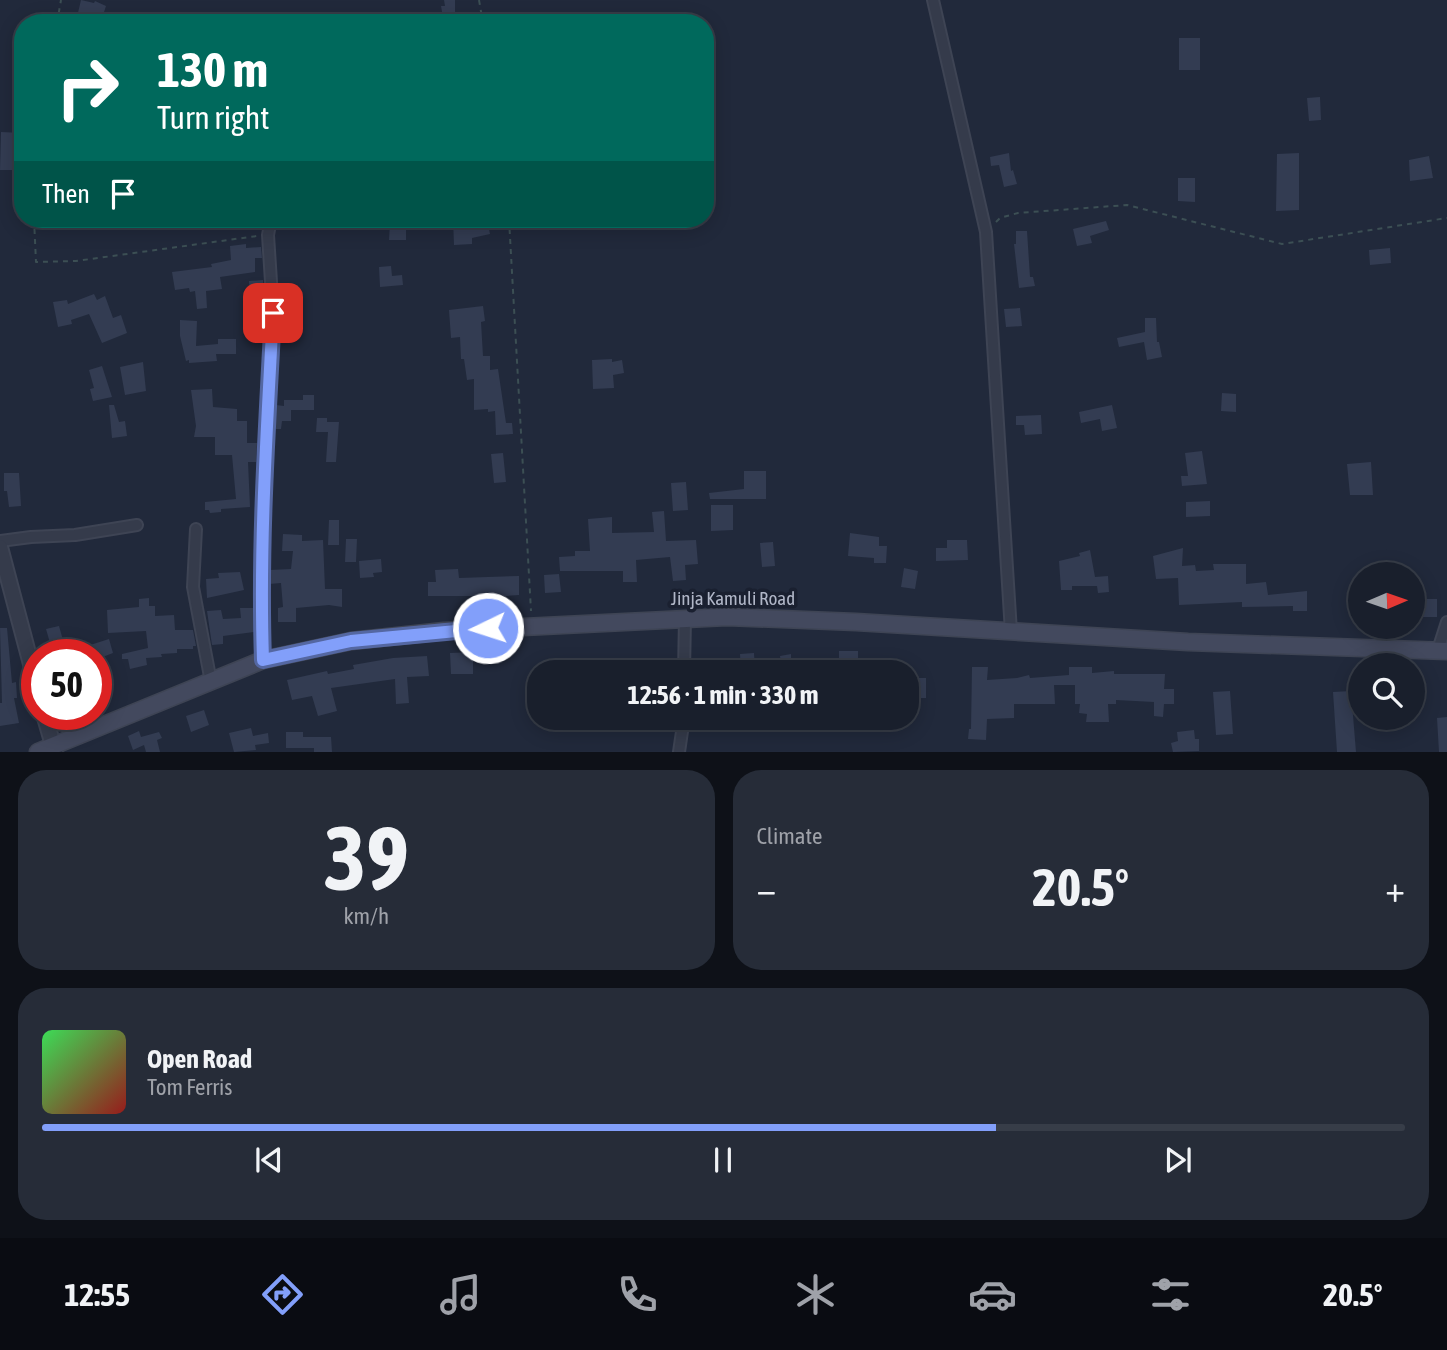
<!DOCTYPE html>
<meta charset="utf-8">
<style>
body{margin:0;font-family:"Asap Condensed",sans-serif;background:#262c38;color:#f1f3f6;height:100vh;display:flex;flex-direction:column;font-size:26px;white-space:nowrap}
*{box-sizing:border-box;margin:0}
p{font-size:23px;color:#9fa2a9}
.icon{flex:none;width:38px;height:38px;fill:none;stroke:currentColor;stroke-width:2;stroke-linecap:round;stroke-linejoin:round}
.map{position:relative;height:752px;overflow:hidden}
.details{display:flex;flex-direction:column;gap:18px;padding:18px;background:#0e1118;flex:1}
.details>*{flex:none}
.banner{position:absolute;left:14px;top:14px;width:700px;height:214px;border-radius:28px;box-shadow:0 4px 18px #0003,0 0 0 2px #373d48;background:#00695c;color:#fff;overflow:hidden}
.needle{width:46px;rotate:88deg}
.tools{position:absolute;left:1348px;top:562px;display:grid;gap:14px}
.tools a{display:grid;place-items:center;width:77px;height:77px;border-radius:50%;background:#191f2c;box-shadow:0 4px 18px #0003,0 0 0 2px #373d48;font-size:35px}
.speed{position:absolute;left:21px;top:639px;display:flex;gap:14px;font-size:35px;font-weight:700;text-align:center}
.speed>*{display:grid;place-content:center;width:91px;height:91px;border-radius:50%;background:#191f2c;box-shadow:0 4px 18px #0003,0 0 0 2px #373d48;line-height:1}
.speed .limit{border:10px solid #d22;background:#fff;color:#111}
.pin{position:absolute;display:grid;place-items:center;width:60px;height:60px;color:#fff;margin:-30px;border-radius:14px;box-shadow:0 4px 10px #0006}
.me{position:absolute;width:77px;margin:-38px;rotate:266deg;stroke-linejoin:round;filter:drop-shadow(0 0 5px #0008)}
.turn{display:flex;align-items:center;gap:24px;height:147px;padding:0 28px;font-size:32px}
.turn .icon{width:91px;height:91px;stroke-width:2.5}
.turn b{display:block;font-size:49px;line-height:60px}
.then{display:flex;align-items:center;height:66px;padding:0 28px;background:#0003;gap:14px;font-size:26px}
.big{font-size:52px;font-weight:700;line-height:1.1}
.details .card{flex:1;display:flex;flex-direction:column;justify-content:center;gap:10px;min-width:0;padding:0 24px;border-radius:28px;background:#262c38}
.details .dial{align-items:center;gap:0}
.dial b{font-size:91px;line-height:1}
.song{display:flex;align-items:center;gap:21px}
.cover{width:84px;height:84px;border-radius:10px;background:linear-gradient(135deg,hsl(130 70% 55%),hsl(0 70% 35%))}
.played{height:7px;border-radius:4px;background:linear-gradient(90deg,#829ffa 70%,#373d48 70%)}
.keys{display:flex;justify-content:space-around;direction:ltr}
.heat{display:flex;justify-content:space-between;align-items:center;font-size:38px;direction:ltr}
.details .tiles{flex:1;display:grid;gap:18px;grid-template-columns:1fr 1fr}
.card:last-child{grid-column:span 2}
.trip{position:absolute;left:527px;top:660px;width:392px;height:70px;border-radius:28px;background:#191f2c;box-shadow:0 4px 18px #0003,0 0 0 2px #373d48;font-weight:700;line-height:70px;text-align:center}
.tabs{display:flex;height:112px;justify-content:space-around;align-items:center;background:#0a0c12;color:#9fa2a9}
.tabs .icon{width:49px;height:49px}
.tabs .on{color:#829ffa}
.tabs b{font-size:32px;color:#f1f3f6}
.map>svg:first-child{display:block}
</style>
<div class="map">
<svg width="1447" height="752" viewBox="0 0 1447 752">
<rect width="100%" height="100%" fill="#21293b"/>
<path fill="#333c52" d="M 81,0 L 94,3 L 95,1 L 106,6 L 101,21 L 77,17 Z
M 444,0 L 455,0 L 455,23 L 444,23 L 441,6 L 445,6 Z
M 1179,38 L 1200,38 L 1200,70 L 1179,70 Z
M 1320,97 L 1321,120 L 1309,121 L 1307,98 Z
M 1,132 L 23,133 L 23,151 L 16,150 L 15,170 L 0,170 Z
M 1009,153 L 1011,171 L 1013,170 L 1017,184 L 1004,187 L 999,165 L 991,166 L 990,157 Z
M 1299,153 L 1299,210 L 1276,211 L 1277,154 Z
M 1429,156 L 1433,178 L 1410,181 L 1409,160 Z
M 1178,178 L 1195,178 L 1195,202 L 1178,201 Z
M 453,219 L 487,219 L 490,234 L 472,238 L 472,244 L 454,245 Z
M 1106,221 L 1109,230 L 1090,236 L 1092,243 L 1077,246 L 1073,229 Z
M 390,223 L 406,224 L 406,240 L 389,240 Z
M 1016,231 L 1027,231 L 1030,277 L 1033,277 L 1035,286 L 1019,288 L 1014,244 L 1016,244 Z
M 246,244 L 246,248 L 261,247 L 262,258 L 255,258 L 255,272 L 220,277 L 222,289 L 206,291 L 207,308 L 197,309 L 195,291 L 190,292 L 189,288 L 175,290 L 172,272 L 212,267 L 211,264 L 231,260 L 230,246 Z
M 1390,248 L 1391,263 L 1370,265 L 1369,250 Z
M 391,266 L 392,276 L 402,275 L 403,285 L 380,287 L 379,267 Z
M 263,280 L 264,299 L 250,300 L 249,281 Z
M 94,294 L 97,300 L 105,296 L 113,318 L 121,315 L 127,333 L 102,343 L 89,314 L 71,320 L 72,324 L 58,327 L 53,302 L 67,300 L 68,304 Z
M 483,306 L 485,321 L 481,322 L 483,356 L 490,356 L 490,370 L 498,369 L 506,423 L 512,423 L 513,434 L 496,435 L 495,411 L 488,412 L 488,409 L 474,410 L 474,379 L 467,380 L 464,359 L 461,359 L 460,337 L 451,338 L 449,310 Z
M 1020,308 L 1022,326 L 1006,327 L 1004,309 Z
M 1145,318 L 1156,318 L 1157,342 L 1159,342 L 1162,357 L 1147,360 L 1144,342 L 1119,347 L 1117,338 L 1145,332 Z
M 180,320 L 197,321 L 196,346 L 218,344 L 218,339 L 236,339 L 236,354 L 216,354 L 217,361 L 189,363 L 189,360 L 186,361 L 180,336 Z
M 612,359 L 612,362 L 622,360 L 624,373 L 613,375 L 614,388 L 593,389 L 592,360 Z
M 143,362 L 146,391 L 125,395 L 120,367 Z
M 102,366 L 112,397 L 93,401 L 90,389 L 94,388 L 89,370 Z
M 212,389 L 213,407 L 237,409 L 237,421 L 247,421 L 247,443 L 257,443 L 256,462 L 248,462 L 250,507 L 221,509 L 221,512 L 210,513 L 209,510 L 205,510 L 205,502 L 236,499 L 232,455 L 215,455 L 215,437 L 194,437 L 196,426 L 191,390 Z
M 1222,393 L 1236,394 L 1236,412 L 1221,411 Z
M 303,395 L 314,395 L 314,410 L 291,410 L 291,421 L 282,421 L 281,429 L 275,429 L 276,405 L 284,406 L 284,400 L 303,400 Z
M 109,405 L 114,405 L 119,422 L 125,421 L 127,436 L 112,438 Z
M 1112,405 L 1117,428 L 1102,431 L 1100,419 L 1081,423 L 1079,412 Z
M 1041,415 L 1042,434 L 1025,435 L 1024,425 L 1016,425 L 1016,416 Z
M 317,418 L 327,418 L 327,422 L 339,422 L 336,462 L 326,462 L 328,432 L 316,432 Z
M 1202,451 L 1207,484 L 1182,486 L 1181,476 L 1188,476 L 1185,453 Z
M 503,453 L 506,482 L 494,483 L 491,454 Z
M 1371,462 L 1373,495 L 1350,495 L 1347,464 Z
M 744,471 L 766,471 L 766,499 L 710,499 L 709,493 L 744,489 Z
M 4,473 L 19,473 L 21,506 L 9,507 L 7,491 L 4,491 Z
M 686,482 L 688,510 L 673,511 L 671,483 Z
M 1210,501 L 1210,516 L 1186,517 L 1186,502 Z
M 711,505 L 733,505 L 733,530 L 711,531 Z
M 664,511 L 666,541 L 696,540 L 698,564 L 685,565 L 686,580 L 673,581 L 670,557 L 636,560 L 637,582 L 623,582 L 623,571 L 560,571 L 559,557 L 575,556 L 575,551 L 590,551 L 588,519 L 612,517 L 612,533 L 654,532 L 652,512 Z
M 329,520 L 339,520 L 339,545 L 328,545 Z
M 850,533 L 879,537 L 879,546 L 887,546 L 886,563 L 874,563 L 874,558 L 848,556 Z
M 283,534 L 302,535 L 302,541 L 323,540 L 325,589 L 342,589 L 342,607 L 329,605 L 296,608 L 296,622 L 278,622 L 278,608 L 283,607 L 281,583 L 269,584 L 270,570 L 291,569 L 293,551 L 282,551 Z
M 346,539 L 357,539 L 356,562 L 345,562 Z
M 947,540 L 967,540 L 968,560 L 936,561 L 936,548 L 947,548 Z
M 773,542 L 775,566 L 762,567 L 760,543 Z
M 1183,548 L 1182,566 L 1195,565 L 1196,571 L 1214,570 L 1213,564 L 1246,564 L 1246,584 L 1266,582 L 1268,595 L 1307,591 L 1307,611 L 1293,611 L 1293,606 L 1242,607 L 1242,602 L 1179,605 L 1178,578 L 1156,579 L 1153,556 Z
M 1090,550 L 1095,577 L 1108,576 L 1109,592 L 1098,593 L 1097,586 L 1072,586 L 1072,590 L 1061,590 L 1059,561 L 1080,556 L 1079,553 Z
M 381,559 L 382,572 L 373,573 L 374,577 L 360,578 L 359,561 Z
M 904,568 L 918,571 L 915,589 L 901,587 Z
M 458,569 L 459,578 L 519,576 L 519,595 L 476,598 L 475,596 L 428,596 L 428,582 L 436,582 L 435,570 Z
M 240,572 L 244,590 L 207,598 L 206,579 L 219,578 L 218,573 Z
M 559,574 L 561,592 L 545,593 L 544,575 Z
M 149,598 L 149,606 L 155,606 L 155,616 L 174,615 L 175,630 L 193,630 L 196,646 L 193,646 L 193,649 L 177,649 L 177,653 L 161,654 L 162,657 L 146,658 L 147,665 L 130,669 L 128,659 L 122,659 L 122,654 L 148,648 L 146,631 L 108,633 L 107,610 L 139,607 L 139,599 Z
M 1412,599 L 1437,599 L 1437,617 L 1412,617 Z
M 240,608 L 254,608 L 254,632 L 223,636 L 223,644 L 212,645 L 207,611 L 221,610 L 223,619 L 241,618 Z
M 59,626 L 65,647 L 52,650 L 46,629 Z
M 0,628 L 7,628 L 12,683 L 16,682 L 17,698 L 14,698 L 19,723 L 0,726 L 0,703 L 2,703 Z
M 109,639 L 113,653 L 100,658 L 112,686 L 96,692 L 96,654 L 86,654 L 84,647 Z
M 839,651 L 858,651 L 858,672 L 763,672 L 763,667 L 781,664 L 780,656 L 791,654 L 791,659 L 807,658 L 807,663 L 839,661 Z
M 473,652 L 473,674 L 451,674 L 450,653 Z
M 754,653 L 755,672 L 741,672 L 740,654 Z
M 427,656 L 429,676 L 407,677 L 409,703 L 396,704 L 395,679 L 331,688 L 337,711 L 318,716 L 312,696 L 292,700 L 287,680 L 327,671 L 328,674 L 354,669 L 353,665 L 393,658 Z
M 972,667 L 988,667 L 987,680 L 1017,678 L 1029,675 L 1030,678 L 1069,675 L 1069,667 L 1092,667 L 1092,673 L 1114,671 L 1114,674 L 1165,674 L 1164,689 L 1174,689 L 1174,704 L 1164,704 L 1163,717 L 1154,716 L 1154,702 L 1116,700 L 1116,704 L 1108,704 L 1109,722 L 1086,722 L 1087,714 L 1079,713 L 1080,704 L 1075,704 L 1075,685 L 1054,685 L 1055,704 L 1014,704 L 1014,718 L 987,719 L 986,740 L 968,739 L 969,729 L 971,729 Z
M 906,678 L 926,678 L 926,698 L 906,698 Z
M 1230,691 L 1233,734 L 1216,735 L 1213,692 Z
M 1351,691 L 1356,752 L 1337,752 L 1333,692 Z
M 204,710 L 209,725 L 191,732 L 186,716 Z
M 1447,717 L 1447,752 L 1439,752 L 1437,718 Z
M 251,728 L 253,736 L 268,733 L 269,743 L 255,745 L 256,750 L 234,752 L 229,733 Z
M 1194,730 L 1195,739 L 1199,739 L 1199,751 L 1173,752 L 1171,743 L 1178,741 L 1177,732 Z
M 139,731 L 141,737 L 159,732 L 162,738 L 157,740 L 160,752 L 146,752 L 144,745 L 133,750 L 128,736 Z
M 286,732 L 303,732 L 303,737 L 331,737 L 332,752 L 314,752 L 314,748 L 286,748 Z"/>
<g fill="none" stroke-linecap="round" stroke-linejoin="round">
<g stroke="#3e4454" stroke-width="14">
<path id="minor" d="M 933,0 L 986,232 L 1011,632
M 196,529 L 193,587 L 211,682
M 0,541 L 31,537 L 75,535 L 137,525
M 1438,650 L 1447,622
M 263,660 L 261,592 L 265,458 L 273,313 L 268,235 L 271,219
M 684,672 L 685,618
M 679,752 L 684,718"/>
</g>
<g stroke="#3e4454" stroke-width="18">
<path id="tertiary" d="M 0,547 L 37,687
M 44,714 L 55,752"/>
</g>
<g stroke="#3e4454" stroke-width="19">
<path id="secondary" d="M 38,752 L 263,660 L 351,641 L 444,631 L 727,617 L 856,622 L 1188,642 L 1447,651"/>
</g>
<path stroke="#3c4f54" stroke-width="2" stroke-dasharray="5 5" stroke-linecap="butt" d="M 479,0 L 483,23
M 57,23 L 61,0
M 34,219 L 36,262 L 76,261 L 257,236
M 509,219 L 531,611
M 996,222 L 1000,218 L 1018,213 L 1127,205 L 1282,244 L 1447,218"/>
<use href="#minor" stroke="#353b4b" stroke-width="10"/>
<use href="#tertiary" stroke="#353b4b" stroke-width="14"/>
<use href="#secondary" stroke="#43495e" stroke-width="16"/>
</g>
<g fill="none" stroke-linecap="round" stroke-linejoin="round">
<g stroke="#5467a2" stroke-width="18">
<path id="route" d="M 273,313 C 267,428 259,544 263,660 L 351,641 L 488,628"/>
</g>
<use href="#route" stroke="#829ffa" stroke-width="12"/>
</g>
<g text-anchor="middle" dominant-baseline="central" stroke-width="7" stroke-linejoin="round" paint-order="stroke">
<g font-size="19" fill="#b0b6c7" stroke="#1a2030">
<text x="733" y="598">Jinja Kamuli Road</text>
</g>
</g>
</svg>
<div class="tools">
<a><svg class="needle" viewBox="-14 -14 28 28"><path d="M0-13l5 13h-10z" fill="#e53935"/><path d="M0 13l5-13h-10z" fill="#9fa2a9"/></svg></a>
<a><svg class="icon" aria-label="search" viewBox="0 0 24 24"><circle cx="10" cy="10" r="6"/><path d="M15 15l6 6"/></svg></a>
</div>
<div class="speed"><div class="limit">50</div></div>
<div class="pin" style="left:273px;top:313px;background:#d93025"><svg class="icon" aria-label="arrive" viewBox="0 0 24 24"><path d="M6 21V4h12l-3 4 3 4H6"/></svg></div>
<svg class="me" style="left:488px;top:628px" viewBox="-20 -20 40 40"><circle r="17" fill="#829ffa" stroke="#fff" stroke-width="3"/><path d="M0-11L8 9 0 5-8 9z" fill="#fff"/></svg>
<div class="trip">12:56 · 1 min · 330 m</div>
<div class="banner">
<div class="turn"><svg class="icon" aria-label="right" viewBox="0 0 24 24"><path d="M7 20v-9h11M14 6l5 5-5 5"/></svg><div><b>130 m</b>Turn right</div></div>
<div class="then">Then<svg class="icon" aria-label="arrive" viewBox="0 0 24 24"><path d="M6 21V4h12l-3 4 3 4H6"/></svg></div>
</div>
</div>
<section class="details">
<div class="tiles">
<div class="card dial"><b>39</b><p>km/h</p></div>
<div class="card"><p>Climate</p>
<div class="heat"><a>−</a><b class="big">20.5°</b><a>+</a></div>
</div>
<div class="card">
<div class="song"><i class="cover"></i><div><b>Open Road</b><p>Tom Ferris</p></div></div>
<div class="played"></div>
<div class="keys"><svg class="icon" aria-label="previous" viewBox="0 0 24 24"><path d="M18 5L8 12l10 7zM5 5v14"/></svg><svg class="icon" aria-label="pause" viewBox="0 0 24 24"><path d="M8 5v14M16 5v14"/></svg><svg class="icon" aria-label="next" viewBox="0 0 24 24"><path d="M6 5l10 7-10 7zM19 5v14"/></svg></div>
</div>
</div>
</section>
<nav class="tabs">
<b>12:55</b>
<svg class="icon on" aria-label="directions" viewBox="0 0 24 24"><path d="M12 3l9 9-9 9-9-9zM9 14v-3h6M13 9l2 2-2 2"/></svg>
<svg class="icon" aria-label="music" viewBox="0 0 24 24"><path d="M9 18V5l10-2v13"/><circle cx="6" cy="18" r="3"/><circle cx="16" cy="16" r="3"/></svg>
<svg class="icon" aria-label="phone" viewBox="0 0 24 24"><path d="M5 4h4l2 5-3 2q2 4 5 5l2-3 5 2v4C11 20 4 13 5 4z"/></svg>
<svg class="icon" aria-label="climate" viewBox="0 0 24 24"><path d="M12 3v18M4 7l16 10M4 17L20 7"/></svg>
<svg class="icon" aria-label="car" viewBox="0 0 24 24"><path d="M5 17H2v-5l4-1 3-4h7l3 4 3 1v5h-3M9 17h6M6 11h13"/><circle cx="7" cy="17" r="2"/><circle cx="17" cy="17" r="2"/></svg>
<svg class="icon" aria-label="filters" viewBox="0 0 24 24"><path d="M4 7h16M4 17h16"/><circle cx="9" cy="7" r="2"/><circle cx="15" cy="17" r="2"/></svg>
<b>20.5°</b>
</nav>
